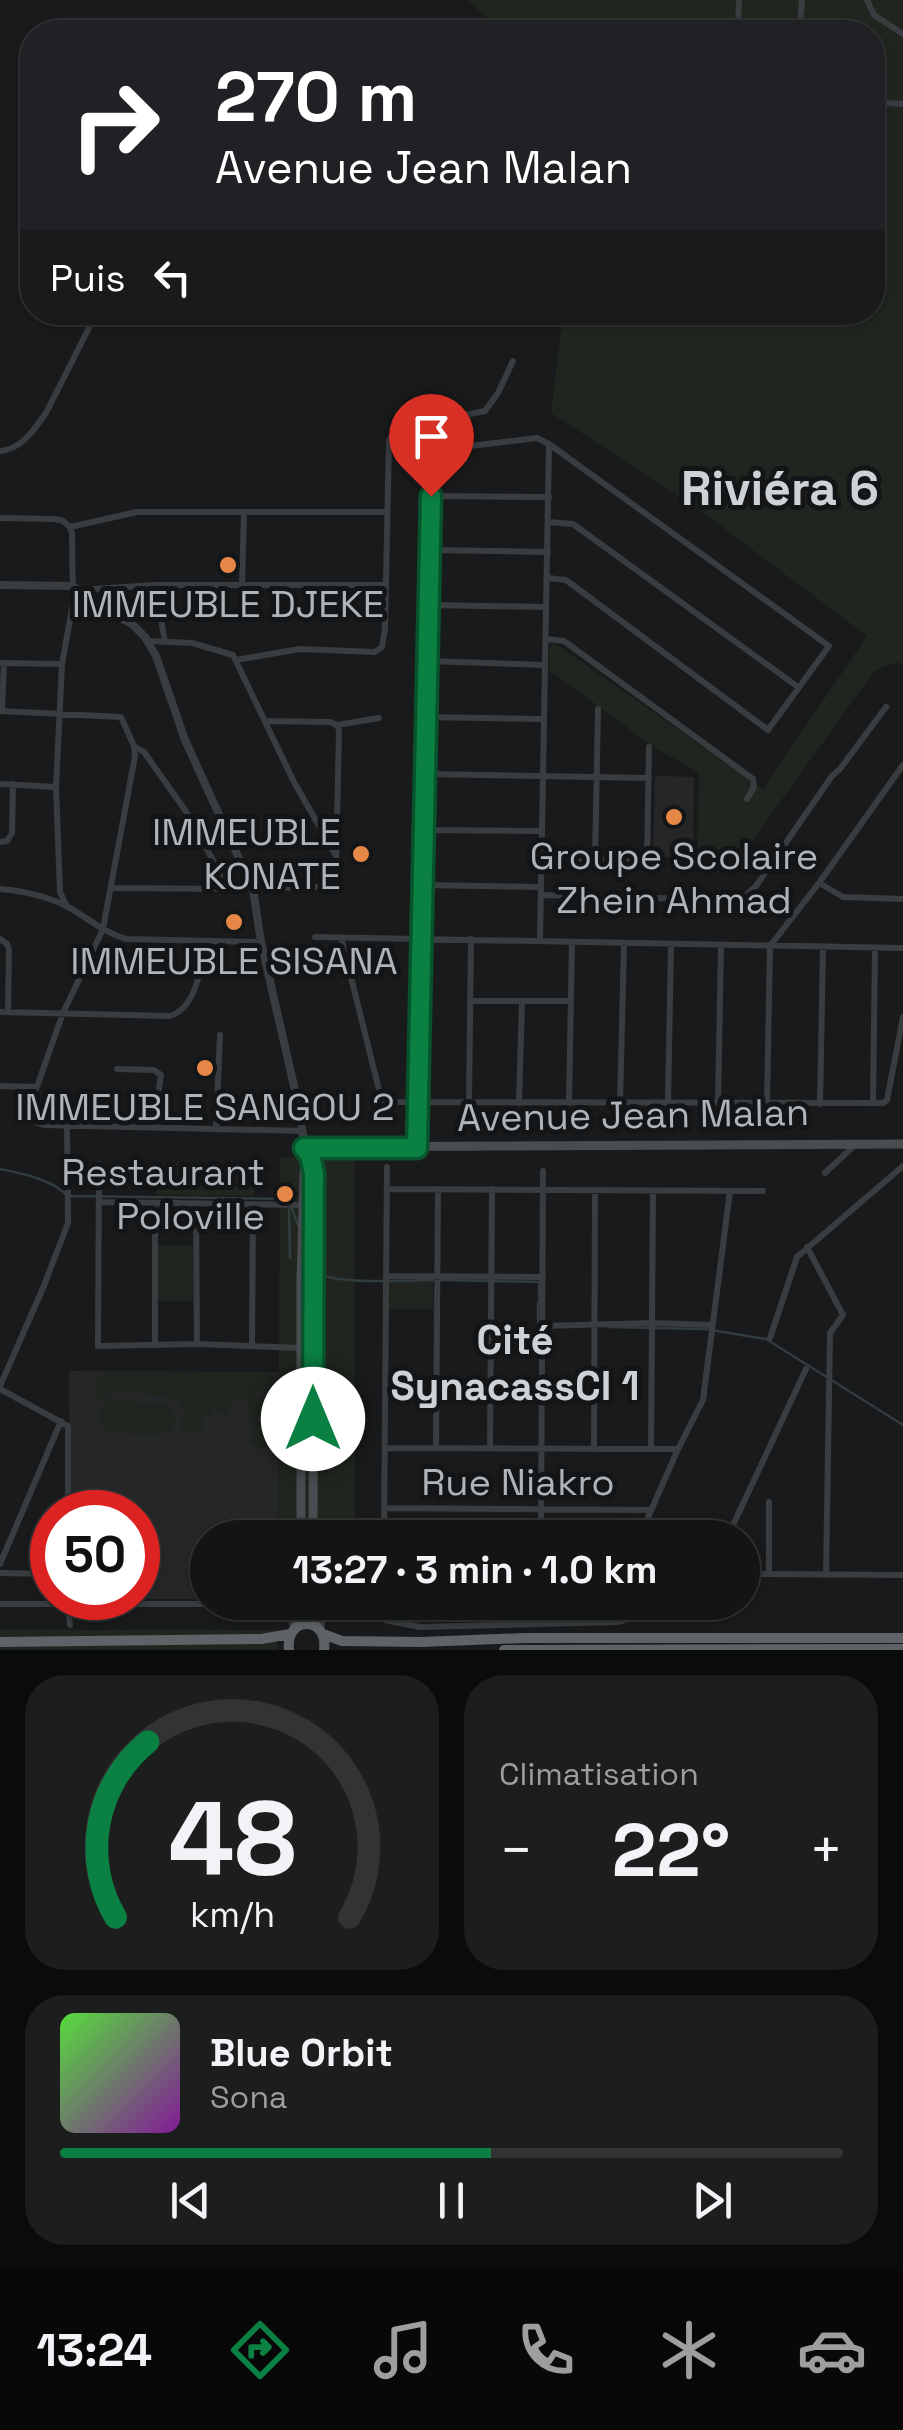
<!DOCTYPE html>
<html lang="fr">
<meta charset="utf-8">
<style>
body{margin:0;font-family:"Space Grotesk",sans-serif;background:#1c1d1d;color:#f1f3f6;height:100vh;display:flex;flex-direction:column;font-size:38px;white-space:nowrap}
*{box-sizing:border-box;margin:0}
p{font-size:32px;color:#9d9ea0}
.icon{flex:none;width:55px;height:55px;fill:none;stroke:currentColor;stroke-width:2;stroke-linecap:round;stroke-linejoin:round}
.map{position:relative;height:1650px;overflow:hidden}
.sheet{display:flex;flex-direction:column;gap:25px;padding:25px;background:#0a0b0b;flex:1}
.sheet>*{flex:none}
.banner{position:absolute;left:20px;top:20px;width:865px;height:305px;border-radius:40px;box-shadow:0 2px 8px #0004,0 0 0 2px #323334;background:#202124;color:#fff;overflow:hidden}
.speed{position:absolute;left:30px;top:1490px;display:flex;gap:20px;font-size:50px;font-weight:700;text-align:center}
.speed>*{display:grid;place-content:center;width:130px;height:130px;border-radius:50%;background:#131414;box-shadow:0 2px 8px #0004,0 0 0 2px #323334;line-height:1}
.speed .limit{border:15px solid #d22;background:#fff;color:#111}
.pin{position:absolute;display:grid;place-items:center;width:85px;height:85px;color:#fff;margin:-102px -42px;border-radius:50% 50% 50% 0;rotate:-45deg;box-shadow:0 0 10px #0007}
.pin .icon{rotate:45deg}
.me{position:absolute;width:110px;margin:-55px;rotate:0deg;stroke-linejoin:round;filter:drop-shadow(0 0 8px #0008)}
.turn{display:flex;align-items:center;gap:35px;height:210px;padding:0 30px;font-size:45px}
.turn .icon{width:130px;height:130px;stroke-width:2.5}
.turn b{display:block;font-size:70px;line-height:85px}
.then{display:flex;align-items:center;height:95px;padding:0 30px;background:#0003;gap:20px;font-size:38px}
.big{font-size:75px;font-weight:800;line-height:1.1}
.sheet .widget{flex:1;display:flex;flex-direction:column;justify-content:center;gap:15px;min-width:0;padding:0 35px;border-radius:40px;background:#1c1d1d}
.sheet .dial{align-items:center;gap:0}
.dial svg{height:260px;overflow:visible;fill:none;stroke:#323334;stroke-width:7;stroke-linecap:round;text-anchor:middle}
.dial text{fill:#f1f3f6;stroke:none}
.song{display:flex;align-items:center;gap:30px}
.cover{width:120px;height:120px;border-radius:15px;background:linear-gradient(135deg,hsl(110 70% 55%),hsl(290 70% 35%))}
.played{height:10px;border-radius:5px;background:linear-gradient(90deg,#0b8043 55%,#323334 55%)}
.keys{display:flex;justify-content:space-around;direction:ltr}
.heat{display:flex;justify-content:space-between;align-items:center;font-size:55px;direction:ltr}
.sheet .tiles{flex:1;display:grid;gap:25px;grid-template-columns:1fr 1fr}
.widget:last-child{grid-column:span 2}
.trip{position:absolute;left:190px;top:1520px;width:570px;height:100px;border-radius:50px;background:#131414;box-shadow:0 2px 8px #0004,0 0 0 2px #323334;font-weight:800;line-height:100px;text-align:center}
.menu{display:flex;height:160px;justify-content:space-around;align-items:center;background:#080808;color:#9d9ea0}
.menu .icon{width:70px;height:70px}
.menu .active{color:#0b8043}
.menu b{font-size:45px;color:#f1f3f6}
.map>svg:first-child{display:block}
</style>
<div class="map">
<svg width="903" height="1650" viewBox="0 0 903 1650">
<rect width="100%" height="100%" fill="#191a1b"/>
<path fill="#252628" d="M 655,776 L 694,777 L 693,858 L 653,857 Z
M 69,1371 L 279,1372 L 278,1537 L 208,1538 L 207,1599 L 70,1599 L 138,1598 L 138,1512 L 70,1512 Z"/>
<path fill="#20261f" d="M 468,0 L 903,0 L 903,665 L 898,662 L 875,670 L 750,844 L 723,858 L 697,858 L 699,773 L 652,746 L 549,670 L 550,644 L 559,646 L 763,789 L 867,636 L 701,511 L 551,413 L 563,313 L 872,312 L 872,32 L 502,32 Z
M 280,1157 L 354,1157 L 355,1523 L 341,1523 L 340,1537 L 278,1538 Z
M 157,1163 L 255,1164 L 254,1196 L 156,1195 Z
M 157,1245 L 193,1245 L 193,1301 L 158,1301 Z
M 389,1280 L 433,1280 L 433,1309 L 389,1309 Z
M 103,1371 L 270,1372 L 275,1380 L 272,1387 L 262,1392 L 252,1393 L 275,1411 L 273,1422 L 266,1426 L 273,1436 L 263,1448 L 254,1446 L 249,1441 L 254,1431 L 247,1400 L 235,1399 L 229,1406 L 229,1413 L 225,1416 L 215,1407 L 212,1414 L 201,1415 L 205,1426 L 194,1435 L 182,1432 L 180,1422 L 187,1414 L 177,1399 L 117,1390 L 105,1400 L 97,1402 L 94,1385 Z
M 110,1400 L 166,1404 C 172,1410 178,1416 173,1426 C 165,1441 123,1432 108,1431 C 95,1421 96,1408 110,1400 Z
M 347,1603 L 637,1603 L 633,1610 L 622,1618 L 425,1622 L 391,1617 Z
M 0,1630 L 277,1630 L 278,1650 L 0,1650 Z"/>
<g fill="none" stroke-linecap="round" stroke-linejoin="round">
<path stroke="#303c3e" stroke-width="2.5" d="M 0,1169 C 24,1174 51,1179 68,1196 L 289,1199 L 290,1201
M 289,1209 L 290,1258
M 292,1209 L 298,1225
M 318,1273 C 337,1285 408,1280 433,1280
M 441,1280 L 539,1282 L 539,1302
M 608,1327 L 705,1329 L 766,1339 L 903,1425
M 538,1328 L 538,1303"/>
<path stroke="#3a3d40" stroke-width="6" d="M 867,0 L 874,15 L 903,34
M 738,32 L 739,0
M 799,32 L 802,0
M 872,102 L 903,104
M 0,451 C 22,449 34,430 46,413 L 97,312
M 431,496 L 549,497
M 0,518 L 55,519 L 63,521 L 70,527 L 137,512 L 386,512
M 548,522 L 573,524 L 798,687
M 430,550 L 548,552
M 155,585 L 165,642
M 242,585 L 244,512
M 81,592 L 94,589 L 155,585 L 385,585
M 429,605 L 546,607
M 546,639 L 564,641 L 753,779 L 754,787 L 747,799
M 148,641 L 192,643 L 233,655 L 294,782 L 335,854
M 236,660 L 300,649 L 375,652 L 382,647 L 385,629 L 389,440 L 396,429 L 485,411 L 498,393 L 513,361
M 427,661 L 545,665
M 0,663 L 62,664
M 0,711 L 121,717 L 134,746
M 2,711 L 4,663
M 426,717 L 544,719
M 337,725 L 379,718
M 425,774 L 649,778
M 0,784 L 56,787
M 424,830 L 542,831
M 0,842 L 7,841 L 12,833 L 13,784
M 541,858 L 642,861 L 647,859 L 649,747
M 595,860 L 598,709
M 819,883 L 843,897 L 903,899
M 422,885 L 541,887
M 112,888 L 229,889 L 318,887 L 333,878 L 336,869 L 339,730 L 337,725 L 330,722 L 265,721
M 0,889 C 23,891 50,897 70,908 C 89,919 105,933 126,939 L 261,942
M 229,889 L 185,810 L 144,752 L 134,746 L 135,756 L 103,929 L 63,1013 L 29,1109 C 30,1119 35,1123 44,1125 L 303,1131
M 541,895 L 730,900 L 743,898 L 756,886 L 832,776 L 840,769 L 886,707
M 67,907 L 60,892 L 56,787 L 62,664 L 73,603 L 72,533 L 70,527
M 315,937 L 903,948
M 341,937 L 382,1102 L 883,1103 L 887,1100 L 903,1017
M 0,939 L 7,944 L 9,949 L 8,1012
M 540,941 L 549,445
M 471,1001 L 571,1001
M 0,1012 L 170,1016 C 197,1007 202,965 203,941
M 117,1069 L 154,1070 L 161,1075 L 153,1128
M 0,1086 L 36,1087
M 469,1102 L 471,939
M 519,1103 L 522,1001
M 569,1103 L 572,942
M 620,1103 L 624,943
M 767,1103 L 770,946 L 819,883 L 903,765
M 873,1103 L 875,948
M 668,1104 L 671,944
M 718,1104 L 721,945
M 820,1104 L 823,947
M 216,1130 L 220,1035
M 417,1148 L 432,454 L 436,450 L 537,438 L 549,444 L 829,646 L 768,730 L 566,580 L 548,578
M 99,1164 L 98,1346 L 197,1344 L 301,1348
M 825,1173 L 857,1143
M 387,1189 L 763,1191
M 99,1202 L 302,1205
M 196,1204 L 197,1344
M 807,1247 L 843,1315 L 830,1333 L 826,1575
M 386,1276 L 543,1277
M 542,1326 L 653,1323 L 712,1325
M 770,1338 L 797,1257 L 903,1166
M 155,1345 L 155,1203
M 252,1346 L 253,1205
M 0,1386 L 43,1288 L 68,1223 L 67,1126
M 0,1389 L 68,1426 L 68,1512
M 385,1448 L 678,1449
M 436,1448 L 438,1189
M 490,1448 L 492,1189
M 594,1449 L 595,1190
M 651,1449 L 653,1191
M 384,1508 L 650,1510
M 384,1538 L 387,1167
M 541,1538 L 543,1171
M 639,1538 L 678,1449 L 703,1400 L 730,1191
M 727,1538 L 806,1369
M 0,1564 L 61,1421
M 0,1573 L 52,1574
M 742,1574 L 903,1575
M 769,1574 L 769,1502
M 67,1598 L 70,1625
M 335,1602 L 385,1620 L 420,1627 L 619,1622 L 631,1618 L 642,1602
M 0,1604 L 287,1604 L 292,1612 L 292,1624
M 321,1630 L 326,1602"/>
<path stroke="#3a3d40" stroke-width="8" d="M 0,585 L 73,586 L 98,606 L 132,624 L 145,637 L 156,656 L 185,740 L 253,889 L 261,942 L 297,1099 L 305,1147"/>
<path stroke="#494c50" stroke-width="9" d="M 305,1147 L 903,1144
M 305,1147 L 310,1155 L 314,1174 L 313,1538
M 301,1538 L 301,1279 L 305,1147
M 313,1602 L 317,1627
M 294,1629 L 301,1611 L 301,1602"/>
<path stroke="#5f6368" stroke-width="10" d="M 323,1634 L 342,1641 L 421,1642 L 526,1638 L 903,1638
M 0,1642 L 261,1639 L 290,1634
M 289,1650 C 285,1615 329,1616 324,1650
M 504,1650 L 903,1649"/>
</g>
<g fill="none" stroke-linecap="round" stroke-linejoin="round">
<g stroke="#07532c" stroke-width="25">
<path id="route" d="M 313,1419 L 314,1174 L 310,1155 L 304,1148 L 417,1148 L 431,496"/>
</g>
<use href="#route" stroke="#0b8043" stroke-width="18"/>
</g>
<g fill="#e58747" stroke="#141516" stroke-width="4">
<circle cx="228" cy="565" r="10"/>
<circle cx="674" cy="817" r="10"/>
<circle cx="361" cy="854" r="10"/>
<circle cx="234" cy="922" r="10"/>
<circle cx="205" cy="1068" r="10"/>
<circle cx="285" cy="1194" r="10"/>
</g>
<g text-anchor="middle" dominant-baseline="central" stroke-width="10" stroke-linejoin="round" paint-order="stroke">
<g font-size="38" fill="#adb4ba" stroke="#141516">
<text x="228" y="604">IMMEUBLE DJEKE</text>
<text x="341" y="832" text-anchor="end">IMMEUBLE<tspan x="341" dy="44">KONATE</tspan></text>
<text x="674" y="856">Groupe Scolaire<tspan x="674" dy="44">Zhein Ahmad</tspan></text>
<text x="234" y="961">IMMEUBLE SISANA</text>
<text x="205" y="1107">IMMEUBLE SANGOU 2</text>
<text x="265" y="1172" text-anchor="end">Restaurant<tspan x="265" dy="44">Poloville</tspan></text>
</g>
<g font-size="38" fill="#adb4ba" stroke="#141516">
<text transform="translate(633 1115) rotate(-1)">Avenue Jean Malan</text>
<text x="518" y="1482">Rue Niakro</text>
</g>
<g font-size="40" font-weight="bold" fill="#cdd2d6" stroke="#141516">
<text x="515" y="1340">Cité<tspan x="515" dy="46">SynacassCI 1</tspan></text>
</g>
<g font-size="48" font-weight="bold" fill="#cdd2d6" stroke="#141516">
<text x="780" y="488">Riviéra 6</text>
</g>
</g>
</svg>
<div class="speed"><div class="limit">50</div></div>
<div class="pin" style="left:431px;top:496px;background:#d93025"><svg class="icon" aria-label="arrive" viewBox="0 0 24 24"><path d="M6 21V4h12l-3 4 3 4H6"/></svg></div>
<svg class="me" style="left:313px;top:1419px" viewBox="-20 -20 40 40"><circle r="19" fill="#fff"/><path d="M0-13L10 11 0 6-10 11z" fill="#0b8043"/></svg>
<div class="trip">13:27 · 3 min · 1.0 km</div>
<div class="banner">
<div class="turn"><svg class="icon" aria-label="right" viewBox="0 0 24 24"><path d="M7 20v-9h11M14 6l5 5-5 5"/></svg><div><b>270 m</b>Avenue Jean Malan</div></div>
<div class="then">Puis<svg class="icon" aria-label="left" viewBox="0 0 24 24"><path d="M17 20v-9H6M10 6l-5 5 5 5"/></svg></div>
</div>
</div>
<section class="sheet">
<div class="tiles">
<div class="widget dial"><svg viewBox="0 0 100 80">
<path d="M14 69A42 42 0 1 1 86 69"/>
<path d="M14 69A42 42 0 0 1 24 15" stroke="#0b8043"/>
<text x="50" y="56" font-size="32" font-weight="700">48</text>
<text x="50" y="72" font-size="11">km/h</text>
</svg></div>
<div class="widget"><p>Climatisation</p>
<div class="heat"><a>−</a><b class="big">22°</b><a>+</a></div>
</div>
<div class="widget">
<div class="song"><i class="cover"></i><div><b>Blue Orbit</b><p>Sona</p></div></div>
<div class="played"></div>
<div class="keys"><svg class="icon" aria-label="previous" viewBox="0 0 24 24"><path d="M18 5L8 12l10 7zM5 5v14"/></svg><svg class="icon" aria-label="pause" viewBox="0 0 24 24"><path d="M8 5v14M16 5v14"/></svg><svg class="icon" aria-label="next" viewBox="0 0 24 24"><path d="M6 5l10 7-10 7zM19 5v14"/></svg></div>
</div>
</div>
</section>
<nav class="menu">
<b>13:24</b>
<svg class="icon active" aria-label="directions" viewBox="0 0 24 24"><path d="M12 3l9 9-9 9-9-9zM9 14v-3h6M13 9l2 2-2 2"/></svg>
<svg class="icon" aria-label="music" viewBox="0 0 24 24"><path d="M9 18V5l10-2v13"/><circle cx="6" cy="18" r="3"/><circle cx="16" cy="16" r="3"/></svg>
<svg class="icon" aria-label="phone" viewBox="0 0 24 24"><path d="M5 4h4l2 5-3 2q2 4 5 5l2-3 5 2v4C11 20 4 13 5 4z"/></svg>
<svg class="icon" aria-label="climate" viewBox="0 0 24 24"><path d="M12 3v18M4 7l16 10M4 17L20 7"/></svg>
<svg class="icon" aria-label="car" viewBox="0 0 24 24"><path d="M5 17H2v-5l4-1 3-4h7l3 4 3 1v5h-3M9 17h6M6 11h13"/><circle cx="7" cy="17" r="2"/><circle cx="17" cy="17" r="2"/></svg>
</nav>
